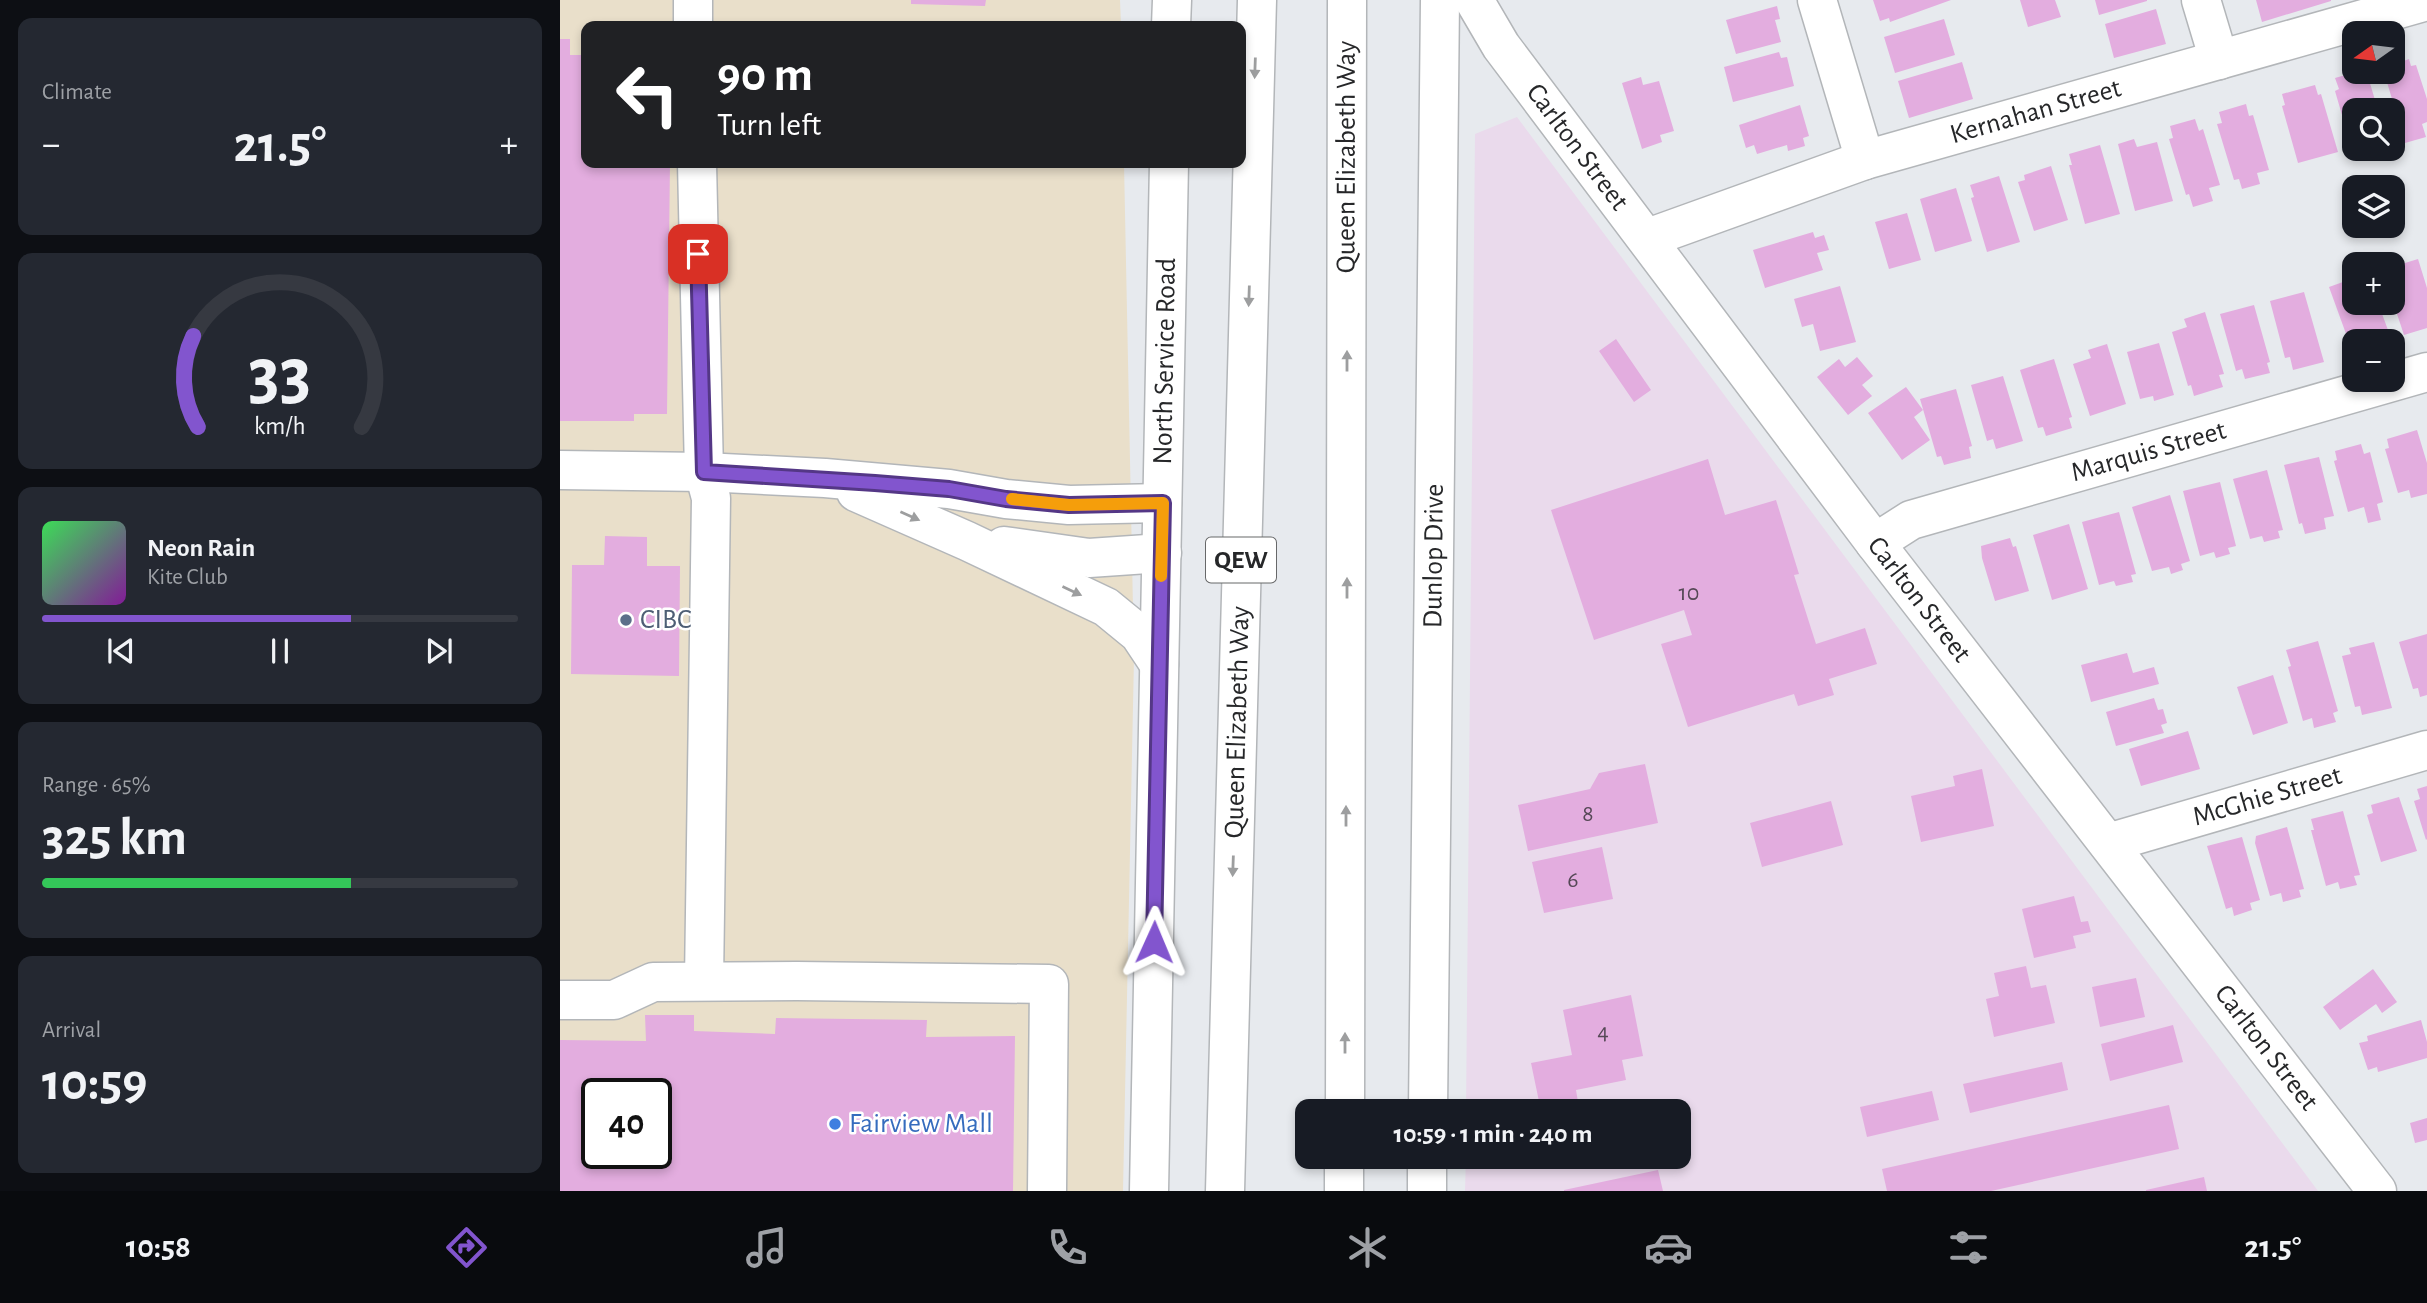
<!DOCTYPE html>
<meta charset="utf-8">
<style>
body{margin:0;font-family:"Alegreya Sans",sans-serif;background:#242831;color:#f1f3f6;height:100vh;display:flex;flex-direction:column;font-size:26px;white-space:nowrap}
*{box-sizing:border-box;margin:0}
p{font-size:23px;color:#9ea1a6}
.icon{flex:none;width:38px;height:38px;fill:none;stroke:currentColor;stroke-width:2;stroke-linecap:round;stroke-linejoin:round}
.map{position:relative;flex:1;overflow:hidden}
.side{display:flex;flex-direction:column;gap:18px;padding:18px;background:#0d0f14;width:560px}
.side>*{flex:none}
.guide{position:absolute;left:21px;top:21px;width:665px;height:147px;border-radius:14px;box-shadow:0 4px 10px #0003;background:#202124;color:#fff;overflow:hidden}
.needle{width:46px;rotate:256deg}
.buttons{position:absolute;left:1782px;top:21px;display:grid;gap:14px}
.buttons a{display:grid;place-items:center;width:63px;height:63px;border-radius:14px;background:#171b24;box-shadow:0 4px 10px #0003;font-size:35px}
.speed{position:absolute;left:21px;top:1078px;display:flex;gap:14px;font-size:35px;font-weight:700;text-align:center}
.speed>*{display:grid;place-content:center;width:91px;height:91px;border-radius:50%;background:#171b24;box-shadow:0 4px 10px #0003;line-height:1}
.speed .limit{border:4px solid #111;border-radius:10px;background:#fff;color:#111}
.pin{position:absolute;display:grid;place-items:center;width:60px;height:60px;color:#fff;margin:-30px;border-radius:14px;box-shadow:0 4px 10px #0006}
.me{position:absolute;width:77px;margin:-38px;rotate:1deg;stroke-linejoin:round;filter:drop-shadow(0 0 5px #0008)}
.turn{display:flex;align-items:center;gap:24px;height:147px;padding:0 21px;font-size:32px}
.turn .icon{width:91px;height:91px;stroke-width:2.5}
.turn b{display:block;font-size:49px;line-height:60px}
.big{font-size:52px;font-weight:700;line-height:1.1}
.side .tile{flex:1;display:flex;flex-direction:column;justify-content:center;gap:10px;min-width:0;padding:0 24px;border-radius:14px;background:#242831}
.side .dial{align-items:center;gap:0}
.dial svg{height:182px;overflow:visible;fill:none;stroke:#363941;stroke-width:7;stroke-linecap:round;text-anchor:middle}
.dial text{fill:#f1f3f6;stroke:none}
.song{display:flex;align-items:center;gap:21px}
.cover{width:84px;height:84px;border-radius:10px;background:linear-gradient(135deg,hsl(130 70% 55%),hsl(290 70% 35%))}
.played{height:7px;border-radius:4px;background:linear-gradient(90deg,#8255ce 65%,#363941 65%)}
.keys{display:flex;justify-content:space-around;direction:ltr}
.heat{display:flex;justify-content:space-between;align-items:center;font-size:38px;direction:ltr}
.charge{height:10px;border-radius:5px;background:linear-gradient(90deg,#34c759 65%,#363941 0)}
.trip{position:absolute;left:735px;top:1099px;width:396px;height:70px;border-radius:14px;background:#171b24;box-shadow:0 4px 10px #0003;font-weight:700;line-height:70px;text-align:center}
.tab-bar{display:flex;height:112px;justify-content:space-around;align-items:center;background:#090b0e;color:#9ea1a6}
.tab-bar .icon{width:49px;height:49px}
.tab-bar .on{color:#8255ce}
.tab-bar b{font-size:32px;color:#f1f3f6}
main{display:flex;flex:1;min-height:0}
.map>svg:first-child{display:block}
</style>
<main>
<section class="side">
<div class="tile"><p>Climate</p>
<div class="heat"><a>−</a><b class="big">21.5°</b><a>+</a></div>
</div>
<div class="tile dial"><svg viewBox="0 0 100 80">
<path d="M14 69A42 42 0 1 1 86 69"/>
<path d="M14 69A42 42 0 0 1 12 29" stroke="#8255ce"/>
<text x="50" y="56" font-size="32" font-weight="700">33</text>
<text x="50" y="72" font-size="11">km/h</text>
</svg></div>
<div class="tile">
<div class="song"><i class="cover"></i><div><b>Neon Rain</b><p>Kite Club</p></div></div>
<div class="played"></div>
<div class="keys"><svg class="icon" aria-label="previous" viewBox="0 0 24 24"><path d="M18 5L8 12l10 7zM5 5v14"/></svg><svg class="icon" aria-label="pause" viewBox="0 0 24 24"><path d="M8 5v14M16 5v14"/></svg><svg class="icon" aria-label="next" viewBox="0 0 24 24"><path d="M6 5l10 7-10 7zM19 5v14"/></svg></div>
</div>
<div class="tile"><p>Range · 65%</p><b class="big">325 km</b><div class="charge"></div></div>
<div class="tile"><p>Arrival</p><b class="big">10:59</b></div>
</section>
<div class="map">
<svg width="1867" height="1191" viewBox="0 0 1867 1191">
<rect width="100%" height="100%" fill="#e7eaee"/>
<path fill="#e9dfca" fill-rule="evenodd" d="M 0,0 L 560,0 L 561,26 L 26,26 L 26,163 L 564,163 L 574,658 L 563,1191 L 0,1191 ZM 37,1094 L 96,1094 L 96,1153 L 37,1153 Z"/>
<path fill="#eadaec" d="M 957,117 L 1758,1191 L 905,1191 L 906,1157 L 1118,1157 L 1118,1111 L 906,1111 L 915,134 Z"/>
<path fill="#e3addf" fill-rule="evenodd" d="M 351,0 L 426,0 L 425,6 L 351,4 Z
M 1313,0 L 1391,0 L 1330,22 L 1329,18 L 1320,21 Z
M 1460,0 L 1495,0 L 1501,17 L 1468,27 Z
M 1535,0 L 1587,0 L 1587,1 L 1539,15 Z
M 1696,0 L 1771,0 L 1771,1 L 1702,22 Z
M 1217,6 L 1220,19 L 1215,20 L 1221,42 L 1176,54 L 1166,20 Z
M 1596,9 L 1606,44 L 1554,58 L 1545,24 Z
M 1384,19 L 1395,55 L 1335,73 L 1324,37 Z
M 0,39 L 10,39 L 10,55 L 26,55 L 26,163 L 110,163 L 107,414 L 74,414 L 74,421 L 0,421 Z
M 1219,52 L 1221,58 L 1227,57 L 1234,86 L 1173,102 L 1164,67 Z
M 1849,59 L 1851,66 L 1856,65 L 1867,99 L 1867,122 L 1862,124 L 1866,137 L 1845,143 L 1824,72 L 1832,72 L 1832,65 Z
M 1402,62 L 1413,99 L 1349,118 L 1338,81 Z
M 1796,72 L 1802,72 L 1805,81 L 1809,80 L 1818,110 L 1794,110 L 1794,138 L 1789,139 L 1775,91 L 1779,89 L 1775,78 Z
M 1081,77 L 1083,85 L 1099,81 L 1114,131 L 1100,135 L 1102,142 L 1082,149 L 1062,83 Z
M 1755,85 L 1758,95 L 1761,94 L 1778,152 L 1738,163 L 1722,106 L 1725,105 L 1722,94 Z
M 1686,104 L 1689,116 L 1693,115 L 1709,170 L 1697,173 L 1700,184 L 1682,189 L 1679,179 L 1674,180 L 1657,124 L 1662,123 L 1659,112 Z
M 1240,105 L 1249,136 L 1243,138 L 1245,146 L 1228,151 L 1227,145 L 1197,154 L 1194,145 L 1186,148 L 1179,125 Z
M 1635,119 L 1639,131 L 1643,129 L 1660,185 L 1649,188 L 1653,201 L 1633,207 L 1629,194 L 1626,195 L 1609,139 L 1613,138 L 1610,126 Z
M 1574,139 L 1577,147 L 1597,142 L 1613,201 L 1575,211 L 1558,144 Z
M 1540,145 L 1560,214 L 1525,224 L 1509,165 L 1512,165 L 1509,154 Z
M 1491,166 L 1508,220 L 1474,231 L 1458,182 L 1465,180 L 1464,175 Z
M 1439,176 L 1460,242 L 1427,252 L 1411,198 L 1414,197 L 1410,185 Z
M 1396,188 L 1412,241 L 1375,252 L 1360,199 Z
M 1347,213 L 1361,260 L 1329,269 L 1315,222 Z
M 1253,232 L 1255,238 L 1264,235 L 1269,250 L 1257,253 L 1263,270 L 1205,288 L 1193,250 Z
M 1858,259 L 1867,288 L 1867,328 L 1844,335 L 1832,299 L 1832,267 Z
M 1794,278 L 1794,303 L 1818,303 L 1828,330 L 1818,334 L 1820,340 L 1801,341 L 1800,339 L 1789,342 L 1769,287 Z
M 1280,286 L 1296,342 L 1260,351 L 1253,324 L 1242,327 L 1234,299 Z
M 1744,292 L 1764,362 L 1733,370 L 1730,357 L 1725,358 L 1710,301 Z
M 1694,305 L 1710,362 L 1707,363 L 1710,373 L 1685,379 L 1682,369 L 1676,371 L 1660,314 Z
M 1645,312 L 1664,374 L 1659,375 L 1663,387 L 1634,396 L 1631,385 L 1628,386 L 1612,332 L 1627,327 L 1624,319 Z
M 1056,339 L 1091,390 L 1074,402 L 1039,351 Z
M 1599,343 L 1614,395 L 1594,401 L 1593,396 L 1580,399 L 1567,352 Z
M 1547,344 L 1566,404 L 1530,416 L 1513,364 L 1531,358 L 1528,350 Z
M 1297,357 L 1313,376 L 1302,385 L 1312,396 L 1288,415 L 1257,377 L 1279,359 L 1285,367 Z
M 1494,359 L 1512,417 L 1509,418 L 1512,428 L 1486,436 L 1483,427 L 1478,428 L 1460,370 Z
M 1443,376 L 1463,441 L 1436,449 L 1433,439 L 1427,441 L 1411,385 Z
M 1346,387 L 1363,410 L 1354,417 L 1370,440 L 1342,460 L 1308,413 Z
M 1396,389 L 1412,446 L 1409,447 L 1411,458 L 1384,465 L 1381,456 L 1377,457 L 1360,399 Z
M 1857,430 L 1867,463 L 1867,494 L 1851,498 L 1849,490 L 1838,493 L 1825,449 L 1829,448 L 1827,439 Z
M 1801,444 L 1804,454 L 1810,452 L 1823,502 L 1817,504 L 1821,520 L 1808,523 L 1804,507 L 1788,512 L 1774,461 L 1777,460 L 1775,451 Z
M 1759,457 L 1774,516 L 1764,518 L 1766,529 L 1745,534 L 1742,523 L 1739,524 L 1724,465 Z
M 1148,459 L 1165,515 L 1216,500 L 1239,574 L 1234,575 L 1256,644 L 1305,628 L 1317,664 L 1269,679 L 1274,695 L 1238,706 L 1234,694 L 1128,727 L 1101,644 L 1132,635 L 1124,610 L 1034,640 L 991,510 Z
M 1707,470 L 1723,530 L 1718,531 L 1720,538 L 1704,542 L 1702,536 L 1690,539 L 1673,479 Z
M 1660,482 L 1676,546 L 1668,548 L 1670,554 L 1656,558 L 1654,552 L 1640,556 L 1623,491 Z
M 1610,495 L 1630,561 L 1621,564 L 1623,570 L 1611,574 L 1609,567 L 1592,571 L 1572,507 Z
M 1559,512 L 1576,574 L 1571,575 L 1573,582 L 1556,586 L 1554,581 L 1539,585 L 1522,522 Z
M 1509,524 L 1528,589 L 1492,600 L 1473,535 Z
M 45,536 L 87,537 L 87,566 L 120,566 L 119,676 L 11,674 L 12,565 L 44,565 Z
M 1450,538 L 1453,547 L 1456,546 L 1469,591 L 1435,601 L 1422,558 L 1421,546 Z
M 1867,634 L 1867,695 L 1860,697 L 1858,688 L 1853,689 L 1839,642 Z
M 1758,641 L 1778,711 L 1773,713 L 1776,722 L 1754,728 L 1752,718 L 1743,721 L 1728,667 L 1731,666 L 1726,650 Z
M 1814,642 L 1832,708 L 1802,715 L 1800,706 L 1795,707 L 1782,656 L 1791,654 L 1789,648 Z
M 1567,653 L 1573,673 L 1594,667 L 1599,684 L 1531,702 L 1521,665 Z
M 1713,675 L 1728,723 L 1693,735 L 1677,687 Z
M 1594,698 L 1598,710 L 1603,709 L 1607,723 L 1601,725 L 1604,733 L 1556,746 L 1546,712 Z
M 1628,731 L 1640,769 L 1581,786 L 1569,749 Z
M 1085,764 L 1098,823 L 968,851 L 958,805 L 1030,789 L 1039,773 Z
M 1422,769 L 1434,826 L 1361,842 L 1351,796 L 1395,786 L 1393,776 Z
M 1867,786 L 1867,839 L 1866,840 L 1854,801 L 1860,799 L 1857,789 Z
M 1839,797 L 1857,851 L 1821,862 L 1807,815 L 1813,813 L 1811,805 Z
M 1271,801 L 1283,845 L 1202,867 L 1190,823 Z
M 1783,811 L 1800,875 L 1794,876 L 1797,885 L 1780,889 L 1778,882 L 1766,886 L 1751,830 L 1754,830 L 1751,819 Z
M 1727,827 L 1744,889 L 1739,890 L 1741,897 L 1723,902 L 1721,893 L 1710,896 L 1695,843 L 1696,836 Z
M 1682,837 L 1700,900 L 1690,903 L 1692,910 L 1674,916 L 1672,907 L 1666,909 L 1647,846 Z
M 1042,847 L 1053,899 L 984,913 L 972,862 Z
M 1514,896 L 1521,922 L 1528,921 L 1531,932 L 1513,936 L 1516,948 L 1474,958 L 1462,909 Z
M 1466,966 L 1471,988 L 1486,985 L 1495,1023 L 1434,1037 L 1426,999 L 1439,996 L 1434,973 Z
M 1813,969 L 1837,1002 L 1822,1013 L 1816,1004 L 1780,1030 L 1763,1007 Z
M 1576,978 L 1585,1017 L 1540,1027 L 1532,987 Z
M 1071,995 L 1083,1056 L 1062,1060 L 1066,1080 L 1016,1090 L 1019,1108 L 1004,1111 L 981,1111 L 971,1063 L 1012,1055 L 1003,1010 Z
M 85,1015 L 134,1015 L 134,1031 L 215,1034 L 216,1018 L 367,1020 L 366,1037 L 455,1036 L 453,1191 L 0,1191 L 0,1040 L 86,1041 ZM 37,1094 L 96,1094 L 96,1153 L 37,1153 Z
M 1861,1020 L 1867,1042 L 1867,1058 L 1818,1072 L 1817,1067 L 1808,1070 L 1799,1043 L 1808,1041 L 1807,1036 Z
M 1613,1025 L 1623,1062 L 1550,1081 L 1541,1044 Z
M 1502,1062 L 1508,1090 L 1410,1113 L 1403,1084 Z
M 1372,1091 L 1379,1120 L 1307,1137 L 1300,1107 Z
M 1609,1105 L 1619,1149 L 1431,1191 L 1327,1191 L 1322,1169 Z
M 1867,1118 L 1867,1140 L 1855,1143 L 1850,1123 Z
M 1098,1170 L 1103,1191 L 1004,1191 L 1004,1190 Z
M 1644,1177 L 1647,1191 L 1586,1191 L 1586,1190 Z"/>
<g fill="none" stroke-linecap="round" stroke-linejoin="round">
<g stroke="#b3b6b9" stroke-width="41">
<g id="minor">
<path d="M 133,0 L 133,26"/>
<path d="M 1257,0 L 1305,160"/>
<path d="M 1641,0 L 1659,60"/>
<path d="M 611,26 L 612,0"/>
<path d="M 137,163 L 144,472 L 151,498 L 144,981"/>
<path id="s1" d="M 1088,238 L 1305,160 L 1867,1"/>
<path d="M 0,470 L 144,472 L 265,478 L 389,489 L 446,499 L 509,505 L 602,503"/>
<path d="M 296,492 L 407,541 L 546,607 L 579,634 L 599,664"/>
<path id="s2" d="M 1315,543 L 1351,520 L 1867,372"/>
<path d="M 444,546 L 529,558 L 602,553"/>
<path id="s3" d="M 1548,843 L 1867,750"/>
<path d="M 0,1000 L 54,1000 L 93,982 L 237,981 L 489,984 L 487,1191"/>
<path id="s4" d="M 868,1111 L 880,0"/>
<path id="s5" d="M 589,1191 L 609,163"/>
<path d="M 867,1191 L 867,1157"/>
</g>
</g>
<g stroke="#b3b6b9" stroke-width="41">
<g id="major">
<path id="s6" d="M 914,0 L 941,46 L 1315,543 L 1817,1191"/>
</g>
</g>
<g stroke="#b3b6b9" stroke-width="41">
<g id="highway">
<path id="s7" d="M 785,1111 L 787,0"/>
<path id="s8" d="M 665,1191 L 697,0"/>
<path d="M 784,1191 L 784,1157"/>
</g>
</g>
<use href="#minor" stroke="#fff" stroke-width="38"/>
<use href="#major" stroke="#fff" stroke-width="38"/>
<use href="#highway" stroke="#fff" stroke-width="38"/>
</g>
<defs><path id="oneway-solid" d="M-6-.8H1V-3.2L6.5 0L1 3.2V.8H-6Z" transform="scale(1.75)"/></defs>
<g fill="#9d9e9f">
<use href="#oneway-solid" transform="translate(695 68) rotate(92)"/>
<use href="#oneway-solid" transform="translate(689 296) rotate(92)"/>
<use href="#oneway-solid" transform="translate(787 361) rotate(-90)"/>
<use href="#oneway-solid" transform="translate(350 516) rotate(24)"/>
<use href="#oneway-solid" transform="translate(787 588) rotate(-90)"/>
<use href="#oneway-solid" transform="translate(512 591) rotate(25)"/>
<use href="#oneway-solid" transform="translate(786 816) rotate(-90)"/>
<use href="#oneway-solid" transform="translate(673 866) rotate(92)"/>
<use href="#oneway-solid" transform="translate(785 1043) rotate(-90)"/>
</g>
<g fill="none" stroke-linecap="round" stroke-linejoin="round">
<g stroke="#543786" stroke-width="18">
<path id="route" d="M 138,254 L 144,472 L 315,483 L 389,489 L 446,499 L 509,505 L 603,503 L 594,942"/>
</g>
<use href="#route" stroke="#8255ce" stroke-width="12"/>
<path stroke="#f59e0b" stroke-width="12" d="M 452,499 L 509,505 L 603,503 L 601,576"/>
</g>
<circle fill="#5c6f8a" stroke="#fff" stroke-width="2.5" cx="66" cy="620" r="7"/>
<circle fill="#3f7fe0" stroke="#fff" stroke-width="2.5" cx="275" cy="1124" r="7"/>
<g text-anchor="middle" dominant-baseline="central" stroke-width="5" stroke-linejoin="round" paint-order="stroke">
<g font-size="24" fill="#554856">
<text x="1129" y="593">10</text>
<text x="1028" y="814">8</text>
<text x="1013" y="880">6</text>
<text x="1043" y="1032">4</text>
</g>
<rect fill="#fff" stroke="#676869" stroke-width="2" x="646" y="537.5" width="70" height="45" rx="5"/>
<g font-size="26" font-weight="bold" fill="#262729">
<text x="681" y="560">QEW</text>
</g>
<g font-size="28" fill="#262729" stroke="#fff">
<text stroke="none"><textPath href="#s1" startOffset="408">Kernahan Street</textPath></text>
<text stroke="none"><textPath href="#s6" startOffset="180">Carlton Street</textPath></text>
<text stroke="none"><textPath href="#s7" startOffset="954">Queen Elizabeth Way</textPath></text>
<text stroke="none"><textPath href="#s5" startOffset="830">North Service Road</textPath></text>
<text stroke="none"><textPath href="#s2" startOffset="290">Marquis Street</textPath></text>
<text stroke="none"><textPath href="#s4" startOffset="555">Dunlop Drive</textPath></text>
<text stroke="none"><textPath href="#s6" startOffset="747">Carlton Street</textPath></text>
<text stroke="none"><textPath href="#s8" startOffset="469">Queen Elizabeth Way</textPath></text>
<text stroke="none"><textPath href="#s3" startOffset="166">McGhie Street</textPath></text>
<text stroke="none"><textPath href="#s6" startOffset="1314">Carlton Street</textPath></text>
</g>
<g font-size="28" fill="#4e5e75" stroke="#fff" text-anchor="start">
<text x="80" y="620">CIBC</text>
</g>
<g font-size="28" fill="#366cbe" stroke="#fff" text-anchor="start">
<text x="289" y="1124">Fairview Mall</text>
</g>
</g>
</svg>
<div class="buttons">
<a><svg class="needle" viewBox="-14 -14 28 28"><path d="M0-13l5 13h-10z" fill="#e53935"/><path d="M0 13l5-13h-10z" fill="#9ea1a6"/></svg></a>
<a><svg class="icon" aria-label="search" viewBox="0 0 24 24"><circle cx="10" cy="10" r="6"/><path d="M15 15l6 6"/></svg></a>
<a><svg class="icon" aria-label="layers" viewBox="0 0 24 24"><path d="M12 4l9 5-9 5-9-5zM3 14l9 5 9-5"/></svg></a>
<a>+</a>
<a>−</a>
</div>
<div class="speed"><div class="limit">40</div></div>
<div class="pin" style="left:138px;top:254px;background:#d93025"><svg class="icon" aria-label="arrive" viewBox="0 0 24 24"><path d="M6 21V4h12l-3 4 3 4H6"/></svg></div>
<svg class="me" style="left:594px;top:942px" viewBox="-20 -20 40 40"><path d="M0-17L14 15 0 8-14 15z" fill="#8255ce" stroke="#fff" stroke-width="4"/></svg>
<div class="trip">10:59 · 1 min · 240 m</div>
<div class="guide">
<div class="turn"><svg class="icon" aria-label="left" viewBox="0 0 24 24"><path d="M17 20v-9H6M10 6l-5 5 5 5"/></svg><div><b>90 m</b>Turn left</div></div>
</div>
</div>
</main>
<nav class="tab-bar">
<b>10:58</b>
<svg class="icon on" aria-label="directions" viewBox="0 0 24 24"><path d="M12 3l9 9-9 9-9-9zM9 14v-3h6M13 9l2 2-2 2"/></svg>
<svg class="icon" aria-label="music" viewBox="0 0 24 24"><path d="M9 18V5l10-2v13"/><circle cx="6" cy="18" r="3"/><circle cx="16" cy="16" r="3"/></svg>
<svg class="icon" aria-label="phone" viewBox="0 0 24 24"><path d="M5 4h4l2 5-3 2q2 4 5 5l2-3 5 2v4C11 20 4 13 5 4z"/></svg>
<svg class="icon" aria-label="climate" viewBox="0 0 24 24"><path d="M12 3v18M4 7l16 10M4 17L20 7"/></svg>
<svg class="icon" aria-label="car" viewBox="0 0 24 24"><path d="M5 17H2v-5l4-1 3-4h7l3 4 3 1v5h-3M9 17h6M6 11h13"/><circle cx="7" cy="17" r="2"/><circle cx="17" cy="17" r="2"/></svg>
<svg class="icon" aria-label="filters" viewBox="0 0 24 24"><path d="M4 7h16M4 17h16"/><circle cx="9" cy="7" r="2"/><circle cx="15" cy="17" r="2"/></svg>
<b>21.5°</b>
</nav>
